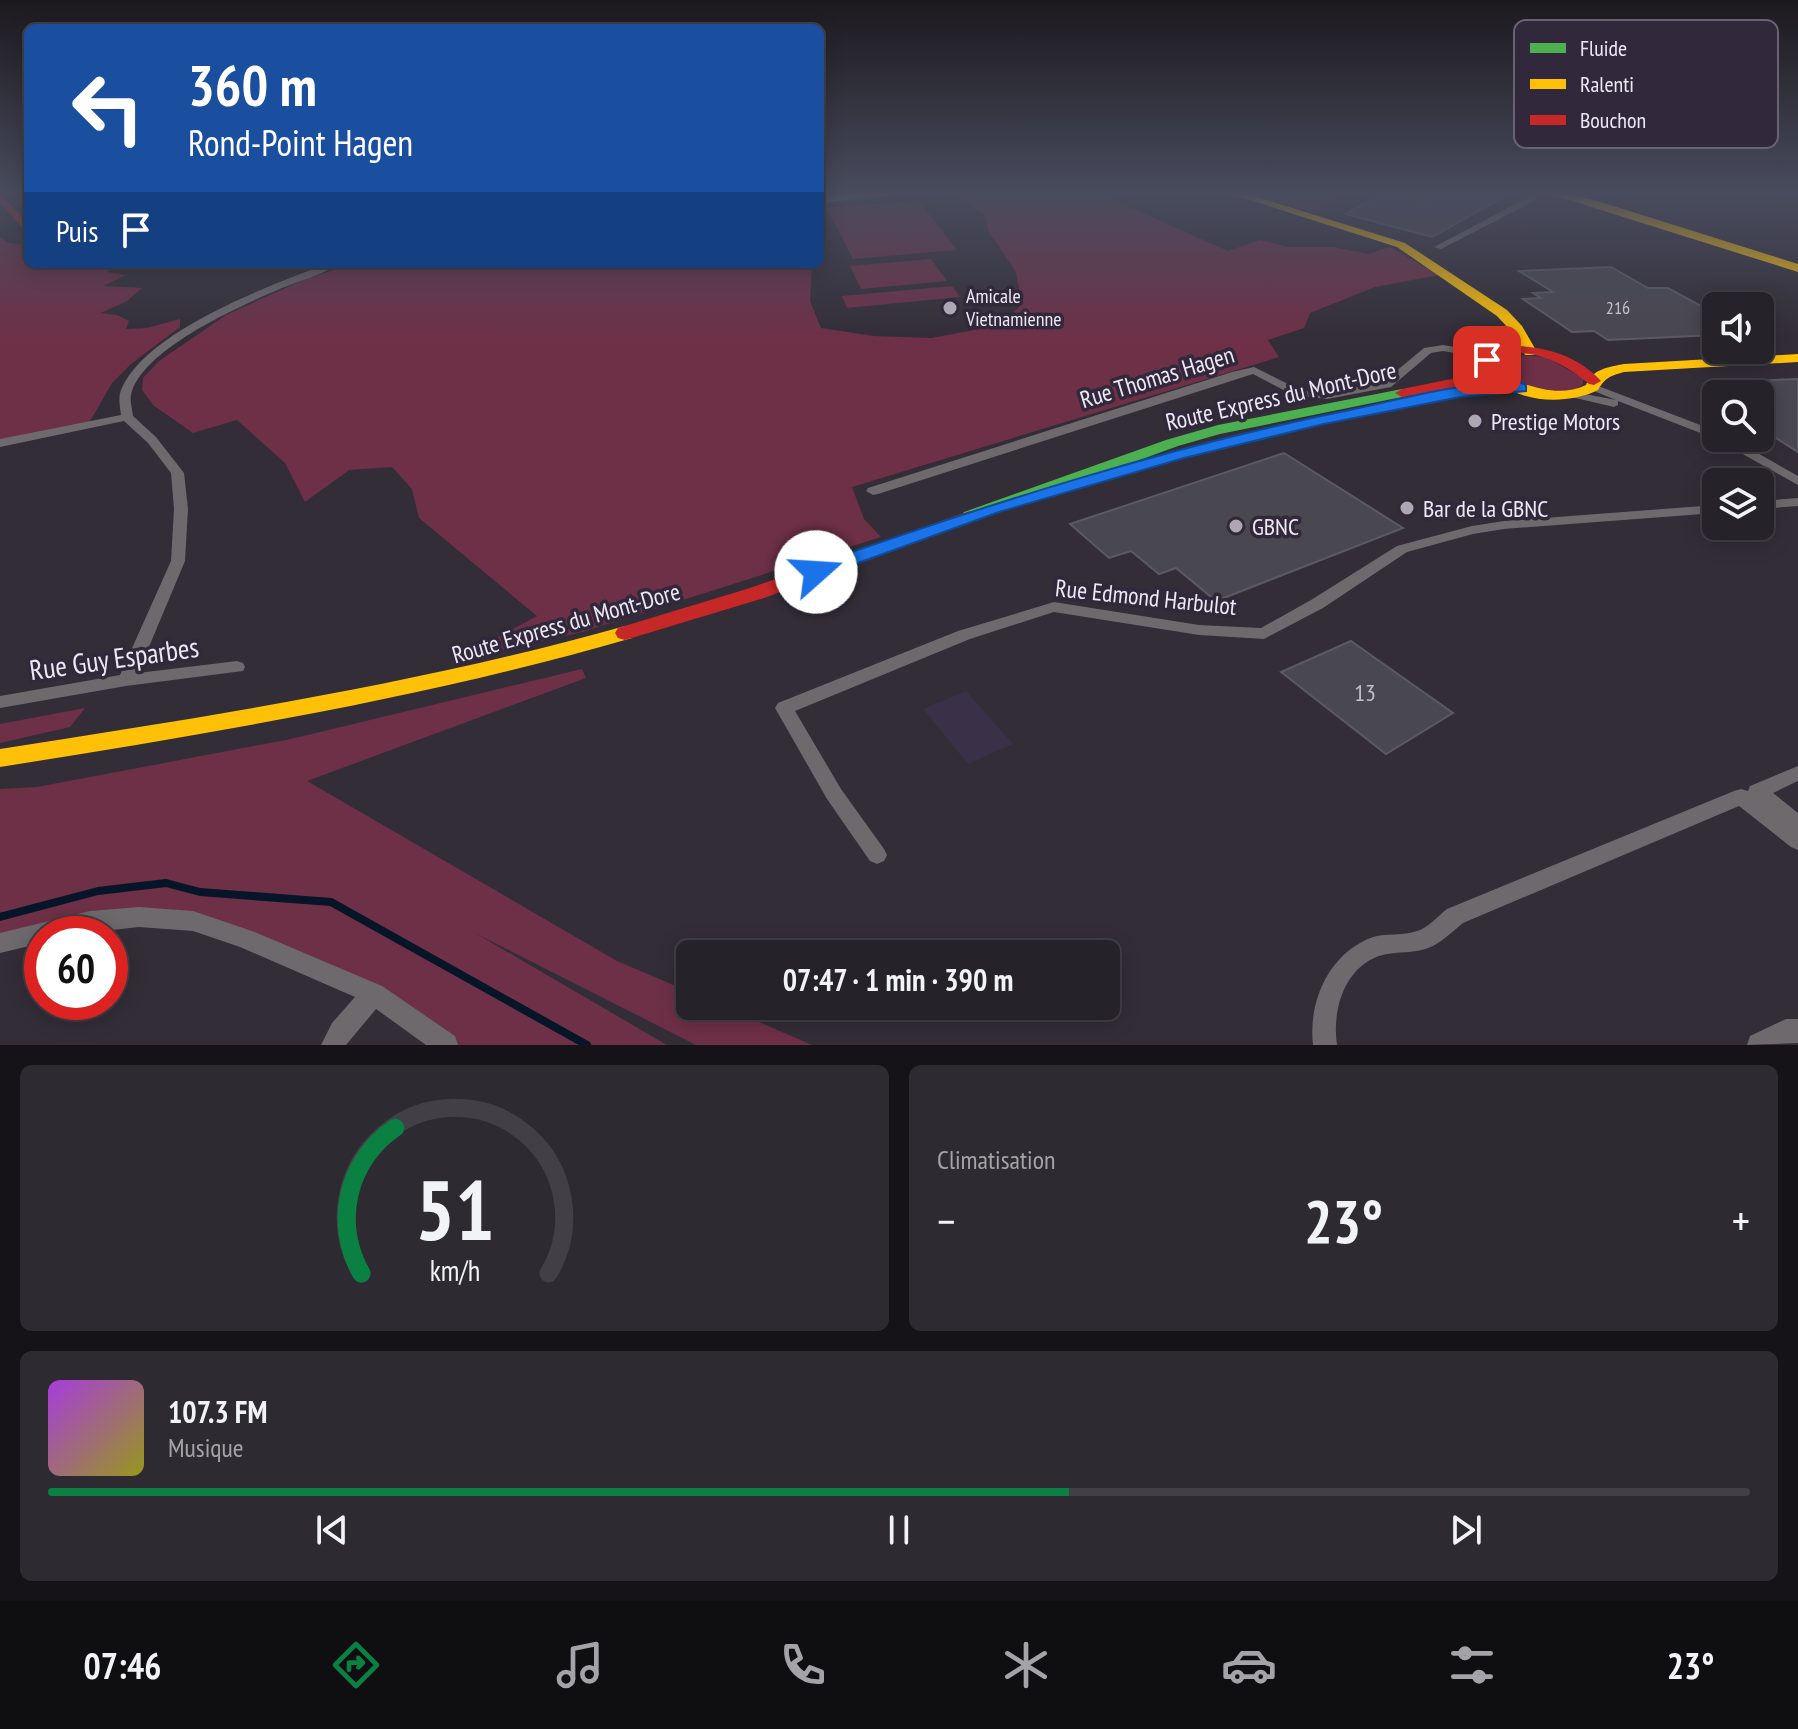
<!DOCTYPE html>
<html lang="fr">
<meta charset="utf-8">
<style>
body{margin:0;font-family:"PT Sans Narrow",sans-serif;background:#2e2a31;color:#f1f3f6;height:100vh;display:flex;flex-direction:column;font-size:30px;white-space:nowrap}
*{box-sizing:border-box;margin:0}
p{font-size:26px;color:#a4a4a8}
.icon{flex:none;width:44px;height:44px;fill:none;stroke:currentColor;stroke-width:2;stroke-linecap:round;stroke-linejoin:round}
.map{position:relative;height:1045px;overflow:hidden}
.side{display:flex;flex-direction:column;gap:20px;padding:20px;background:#151317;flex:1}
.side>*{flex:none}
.guide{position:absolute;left:24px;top:24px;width:800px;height:244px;border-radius:12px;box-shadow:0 4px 20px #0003,0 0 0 2px #423f46;background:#1a4fa0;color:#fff;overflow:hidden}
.controls{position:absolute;left:1702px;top:292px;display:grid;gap:16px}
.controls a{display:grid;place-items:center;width:72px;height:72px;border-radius:12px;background:#262229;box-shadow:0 4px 20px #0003,0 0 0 2px #423f46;font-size:40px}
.speed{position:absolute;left:24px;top:916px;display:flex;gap:16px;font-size:40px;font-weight:700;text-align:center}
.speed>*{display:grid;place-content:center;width:104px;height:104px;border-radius:50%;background:#262229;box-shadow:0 4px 20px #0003,0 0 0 2px #423f46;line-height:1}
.speed .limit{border:12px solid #d22;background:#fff;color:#111}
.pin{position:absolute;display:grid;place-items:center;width:68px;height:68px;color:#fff;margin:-34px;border-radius:16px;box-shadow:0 4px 12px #0006}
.me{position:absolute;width:88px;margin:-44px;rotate:71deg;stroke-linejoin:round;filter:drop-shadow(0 0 6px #0008)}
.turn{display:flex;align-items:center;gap:28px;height:168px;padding:0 32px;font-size:36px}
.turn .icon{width:104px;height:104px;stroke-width:2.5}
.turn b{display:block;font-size:56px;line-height:68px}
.then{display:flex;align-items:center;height:76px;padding:0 32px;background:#0003;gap:16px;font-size:30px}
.big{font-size:60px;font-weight:800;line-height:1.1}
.side .widget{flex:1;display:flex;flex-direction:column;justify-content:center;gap:12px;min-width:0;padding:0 28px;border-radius:12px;background:#2e2a31}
.side .dial{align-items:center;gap:0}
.dial svg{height:208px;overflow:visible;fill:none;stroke:#423f46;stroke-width:7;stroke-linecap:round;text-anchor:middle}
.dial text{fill:#f1f3f6;stroke:none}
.song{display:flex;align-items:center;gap:24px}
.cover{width:96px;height:96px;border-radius:12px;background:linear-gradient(135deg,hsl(280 70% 55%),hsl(60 70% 35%))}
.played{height:8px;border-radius:4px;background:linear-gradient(90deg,#0b8043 60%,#423f46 60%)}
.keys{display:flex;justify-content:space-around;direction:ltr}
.heat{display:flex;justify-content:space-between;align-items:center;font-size:44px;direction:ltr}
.side .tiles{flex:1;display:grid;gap:20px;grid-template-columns:1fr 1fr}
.widget:last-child{grid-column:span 2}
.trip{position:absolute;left:676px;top:940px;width:444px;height:80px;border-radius:12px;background:#262229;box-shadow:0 4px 20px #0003,0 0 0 2px #423f46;font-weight:800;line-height:80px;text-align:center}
.tabs{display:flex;height:128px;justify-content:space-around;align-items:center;background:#0f0e10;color:#a4a4a8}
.tabs .icon{width:56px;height:56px}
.tabs .selected{color:#0b8043}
.tabs b{font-size:36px;color:#f1f3f6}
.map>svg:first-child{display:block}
</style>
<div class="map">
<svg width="1798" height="1045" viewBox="0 0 1798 1045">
<rect width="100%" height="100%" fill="#322d37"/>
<path fill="#3a3047" d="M 966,691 L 1013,744 L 968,764 L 923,709 Z"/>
<path fill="#6e3047" d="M 984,193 L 1098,193 L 1228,251 L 1260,240 L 1288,247 L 1334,247 L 1368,254 L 1390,247 L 1439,275 L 1375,287 L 1310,313 L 1304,328 L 1268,340 L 1279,357 L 852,487 L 864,519 L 881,537 L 582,632 L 450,663 L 537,616 L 419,518 L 412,489 L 392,467 L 349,470 L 305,502 L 285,463 L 237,420 L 193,433 L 153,405 L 142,390 L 143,378 L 159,361 L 226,315 L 308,278 L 354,264 L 812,264 L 810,301 L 821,328 L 874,336 L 931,338 L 1001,325 L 1022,304 L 1016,272 L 989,232 L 984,214 L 956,196 Z
M 1247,193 L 1342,193 L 1345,195 L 1309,211 Z
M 919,201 L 957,250 L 853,259 L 827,208 Z
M 0,237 L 9,243 L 28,245 L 28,264 L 123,264 L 106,272 L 126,275 L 103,286 L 142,288 L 127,301 L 101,313 L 117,315 L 129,321 L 126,329 L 147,328 L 180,319 L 180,327 L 131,364 L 112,383 L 89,423 L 0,441 Z
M 931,259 L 947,281 L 861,289 L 850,266 Z
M 952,286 L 960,297 L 847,308 L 842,296 Z
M 1507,354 L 1546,357 L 1583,378 L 1583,384 C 1562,403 1510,386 1493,367 L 1493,361 Z
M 582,669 L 586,678 L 307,781 L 617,961 L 690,992 L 690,1006 L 722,1006 L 812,1045 L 696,1045 L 475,933 L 667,1045 L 446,1045 L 374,994 L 193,921 L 90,921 L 0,943 L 0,789 L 37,787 L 291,739 Z
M 85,708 L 70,727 L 0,743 L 0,724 Z"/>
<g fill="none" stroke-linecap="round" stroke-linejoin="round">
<path stroke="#061628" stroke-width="8" d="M 0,917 L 98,891 L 166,883 L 200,892 L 331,902 L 587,1045"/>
</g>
<path fill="#494750" stroke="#5b5a62" stroke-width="2" d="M 1386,193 L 1426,200 L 1437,193 L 1511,193 L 1432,237 L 1345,214 Z
M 1611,267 L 1648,288 L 1668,288 L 1716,314 L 1716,335 L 1608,340 L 1594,331 L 1572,332 L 1523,299 L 1541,298 L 1533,293 L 1553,292 L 1519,271 Z
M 1798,379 L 1798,452 L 1760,428 L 1760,394 L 1705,394 L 1705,383 Z
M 1284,453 L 1403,528 L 1216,601 L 1176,568 L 1159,574 L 1131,551 L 1109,558 L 1070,524 Z
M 1351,641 L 1453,713 L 1386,754 L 1281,672 Z"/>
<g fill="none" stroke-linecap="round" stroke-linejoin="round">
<path fill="#6d696d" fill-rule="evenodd" d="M 1532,193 L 1540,193 L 1535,201 L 1441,249 L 1434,247 L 1529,197 Z
M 326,264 L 334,266 C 319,276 299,281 282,288 C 240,306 148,346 132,391 C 129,399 132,408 133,416 L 156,437 L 184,473 L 188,509 L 185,561 L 138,673 L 237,661 L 243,663 L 245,667 L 243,671 L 126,686 L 0,708 L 0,696 L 120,675 L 171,561 L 174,509 L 171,473 L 148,443 L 124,421 L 0,447 L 0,439 L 121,415 C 120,407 118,398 121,390 C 145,331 269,286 326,264 Z
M 1443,345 L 1491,353 L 1496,356 L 1491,359 L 1443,351 L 1431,353 L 1391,387 L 1327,399 L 1293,395 L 1253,374 L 878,494 L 873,495 L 866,491 L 868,488 L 1232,372 L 1254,367 L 1300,390 L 1327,393 L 1383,382 L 1424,348 Z
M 1593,384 L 1716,431 L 1716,438 L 1731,438 L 1798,476 L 1798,485 L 1716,439 L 1618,401 L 1618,405 L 1614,407 L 1571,397 L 1569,395 L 1575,392 L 1616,400 L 1589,389 L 1589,385 Z
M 1798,498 L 1798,506 L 1760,509 L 1760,501 Z
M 1716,505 L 1716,513 L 1504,529 L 1473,534 L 1407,552 L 1323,608 L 1264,639 L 1199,635 L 1054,612 L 970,639 L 795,711 L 841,789 L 884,849 L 887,855 L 884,861 L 877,864 L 870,861 L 827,799 L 775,708 L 778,703 L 958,631 L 1054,602 L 1199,625 L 1261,628 L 1311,600 L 1397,546 L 1472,526 L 1504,521 Z
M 1798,766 L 1798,781 L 1773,793 L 1798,813 L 1798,850 L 1791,847 L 1739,806 L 1463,923 C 1453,931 1444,940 1433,946 C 1415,955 1397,950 1379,956 C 1343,969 1332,1012 1337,1045 L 1313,1045 C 1308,1001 1329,953 1373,937 C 1387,933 1403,936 1417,931 C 1428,928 1438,916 1447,909 L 1734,791 L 1741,789 L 1748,791 L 1750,786 Z
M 139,907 L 193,911 L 252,931 L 382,986 L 455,1036 L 458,1045 L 426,1045 L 376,1009 L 346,1045 L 321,1045 L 332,1023 L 355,997 L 240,947 L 193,931 L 139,927 L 77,934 L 42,934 L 42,943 L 0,953 L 0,933 L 90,911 Z
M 1786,1019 L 1798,1019 L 1798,1043 L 1747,1045 L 1750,1036 Z"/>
<path fill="#4caf50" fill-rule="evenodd" d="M 865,193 L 910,193 L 820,203 L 820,197 Z
M 301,264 L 341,264 C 332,270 310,270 301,264 Z
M 1402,389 L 1409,393 L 1407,396 L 1220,434 L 1178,446 L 976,520 L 970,521 L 961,516 L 964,512 L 1166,440 L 1218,425 Z"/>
<path fill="#ffc107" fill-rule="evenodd" d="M 1228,193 L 1244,193 L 1405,243 L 1507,310 L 1522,326 L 1537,352 L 1535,355 L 1525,355 L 1511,331 L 1497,316 L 1397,247 Z
M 1547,193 L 1565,193 L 1601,202 L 1798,264 L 1798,272 Z
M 1798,354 L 1798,362 L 1624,372 C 1610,376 1605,378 1598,390 C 1570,404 1525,404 1500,383 L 1507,379 C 1534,386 1558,398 1586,385 C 1592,369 1609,367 1624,364 Z
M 625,626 L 632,628 L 635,633 L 632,638 C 425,698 213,733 0,767 L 0,749 C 210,716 420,684 625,626 Z"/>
<path fill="#c62828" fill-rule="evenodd" d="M 0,193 L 28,224 L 28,234 L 0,203 Z
M 1517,346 C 1547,347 1580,357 1601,381 L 1594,385 L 1589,384 C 1566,364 1528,343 1498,359 C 1486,365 1482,378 1469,383 C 1448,391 1424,393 1402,397 L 1395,393 L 1402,389 L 1456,378 L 1467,373 L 1486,354 Z
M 1483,384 L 1520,384 L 1527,388 C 1516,396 1476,394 1459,396 L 1452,392 L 1454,389 Z
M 970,511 L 979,516 L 976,520 L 764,598 L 625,640 L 618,638 L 615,633 L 618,628 L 750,588 Z"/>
</g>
<linearGradient id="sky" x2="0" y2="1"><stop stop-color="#1c191e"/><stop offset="0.57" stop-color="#494c5e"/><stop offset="1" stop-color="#494c5e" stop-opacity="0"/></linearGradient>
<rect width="1798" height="340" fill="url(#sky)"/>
<path fill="#1a73e8" stroke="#114b97" stroke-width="2" d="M 1487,356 L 1492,357 L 1501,373 L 1526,385 L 1526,391 L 1460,397 L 1324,424 L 1184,458 L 999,512 L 822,576 L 816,578 L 806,572 L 809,567 C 986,505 1165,447 1350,410 C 1399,400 1450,384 1500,384 L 1482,370 L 1480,360 Z"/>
<g fill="#aca7b2" stroke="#31293b" stroke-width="3">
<circle cx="950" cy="308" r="8"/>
<circle cx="1475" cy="421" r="8"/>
<circle cx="1407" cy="508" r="8"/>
<circle cx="1236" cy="526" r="8"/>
</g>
<g text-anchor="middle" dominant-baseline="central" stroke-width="7" stroke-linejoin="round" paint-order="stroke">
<g font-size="18" fill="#c4c0cb">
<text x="1618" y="307">216</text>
</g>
<g font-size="20" fill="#ede8f4" stroke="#31293b" text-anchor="start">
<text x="966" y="296">Amicale<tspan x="966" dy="23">Vietnamienne</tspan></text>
</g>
<g font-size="24" fill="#ede8f4" stroke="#31293b">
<text transform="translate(1157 377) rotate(-17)">Rue Thomas Hagen</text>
<text transform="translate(1281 396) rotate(-13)">Route Express du Mont-Dore</text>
<text transform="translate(1146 597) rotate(6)">Rue Edmond Harbulot</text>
<text transform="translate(566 623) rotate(-16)">Route Express du Mont-Dore</text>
</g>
<g font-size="24" fill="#ede8f4" stroke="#31293b" text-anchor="start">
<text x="1491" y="421">Prestige Motors</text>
<text x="1423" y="508">Bar de la GBNC</text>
<text x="1252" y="526">GBNC</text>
</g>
<g font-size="24" fill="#c4c0cb">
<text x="1365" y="692">13</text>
</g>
<g font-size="28" fill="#ede8f4" stroke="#31293b">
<text transform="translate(114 658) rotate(-8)">Rue Guy Esparbes</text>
</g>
</g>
<rect x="1514" y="20" width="264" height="128" rx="12" fill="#31293b" stroke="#696272" stroke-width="2"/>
<rect x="1530" y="43" width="36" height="10" fill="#4caf50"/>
<rect x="1530" y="79" width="36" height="10" fill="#ffc107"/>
<rect x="1530" y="115" width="36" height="10" fill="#c62828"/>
<g font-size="22" fill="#ede8f4">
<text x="1580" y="56">Fluide</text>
<text x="1580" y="92">Ralenti</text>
<text x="1580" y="128">Bouchon</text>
</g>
</svg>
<div class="controls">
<a><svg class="icon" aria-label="sound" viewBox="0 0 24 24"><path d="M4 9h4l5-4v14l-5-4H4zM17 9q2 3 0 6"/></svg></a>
<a><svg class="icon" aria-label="search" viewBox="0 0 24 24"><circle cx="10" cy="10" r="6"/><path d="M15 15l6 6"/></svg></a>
<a><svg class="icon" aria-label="layers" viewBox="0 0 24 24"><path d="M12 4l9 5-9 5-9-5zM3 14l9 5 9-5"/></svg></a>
</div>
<div class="speed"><div class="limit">60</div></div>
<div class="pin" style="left:1487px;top:360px;background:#d93025"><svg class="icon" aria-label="arrive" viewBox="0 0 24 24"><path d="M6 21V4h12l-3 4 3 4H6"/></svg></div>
<svg class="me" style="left:816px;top:572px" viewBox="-20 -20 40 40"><circle r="19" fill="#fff"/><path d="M0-13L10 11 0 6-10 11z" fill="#1a73e8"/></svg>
<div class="trip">07:47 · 1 min · 390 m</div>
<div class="guide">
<div class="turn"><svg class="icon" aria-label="left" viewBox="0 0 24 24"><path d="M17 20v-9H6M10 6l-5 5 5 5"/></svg><div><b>360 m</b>Rond-Point Hagen</div></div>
<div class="then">Puis<svg class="icon" aria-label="arrive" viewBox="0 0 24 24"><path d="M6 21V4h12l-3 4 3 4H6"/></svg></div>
</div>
</div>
<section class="side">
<div class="tiles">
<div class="widget dial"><svg viewBox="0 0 100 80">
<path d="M14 69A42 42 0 1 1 86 69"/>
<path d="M14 69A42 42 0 0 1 27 13" stroke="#0b8043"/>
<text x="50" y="56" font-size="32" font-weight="700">51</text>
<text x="50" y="72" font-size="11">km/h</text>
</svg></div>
<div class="widget"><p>Climatisation</p>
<div class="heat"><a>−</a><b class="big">23°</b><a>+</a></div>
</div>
<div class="widget">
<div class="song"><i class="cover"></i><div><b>107.3 FM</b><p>Musique</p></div></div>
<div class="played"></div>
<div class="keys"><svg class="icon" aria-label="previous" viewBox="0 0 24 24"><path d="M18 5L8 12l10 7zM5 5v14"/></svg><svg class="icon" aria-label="pause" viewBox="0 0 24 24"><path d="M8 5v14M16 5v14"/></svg><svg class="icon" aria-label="next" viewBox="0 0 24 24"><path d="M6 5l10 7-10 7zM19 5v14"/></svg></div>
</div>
</div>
</section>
<nav class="tabs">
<b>07:46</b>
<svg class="icon selected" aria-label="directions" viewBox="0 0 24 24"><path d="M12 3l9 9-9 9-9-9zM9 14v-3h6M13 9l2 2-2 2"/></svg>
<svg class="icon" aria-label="music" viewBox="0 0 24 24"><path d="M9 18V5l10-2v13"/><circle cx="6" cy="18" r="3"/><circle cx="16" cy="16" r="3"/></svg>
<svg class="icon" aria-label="phone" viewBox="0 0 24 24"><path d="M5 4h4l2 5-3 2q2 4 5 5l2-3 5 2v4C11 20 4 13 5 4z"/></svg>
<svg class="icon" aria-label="climate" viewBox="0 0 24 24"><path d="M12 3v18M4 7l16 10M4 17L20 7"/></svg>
<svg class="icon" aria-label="car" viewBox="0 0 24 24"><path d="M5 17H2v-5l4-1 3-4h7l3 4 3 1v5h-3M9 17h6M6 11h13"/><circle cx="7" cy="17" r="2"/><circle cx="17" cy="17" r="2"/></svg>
<svg class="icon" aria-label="filters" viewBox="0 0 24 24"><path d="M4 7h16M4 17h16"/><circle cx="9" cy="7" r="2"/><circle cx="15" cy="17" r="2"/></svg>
<b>23°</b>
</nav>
